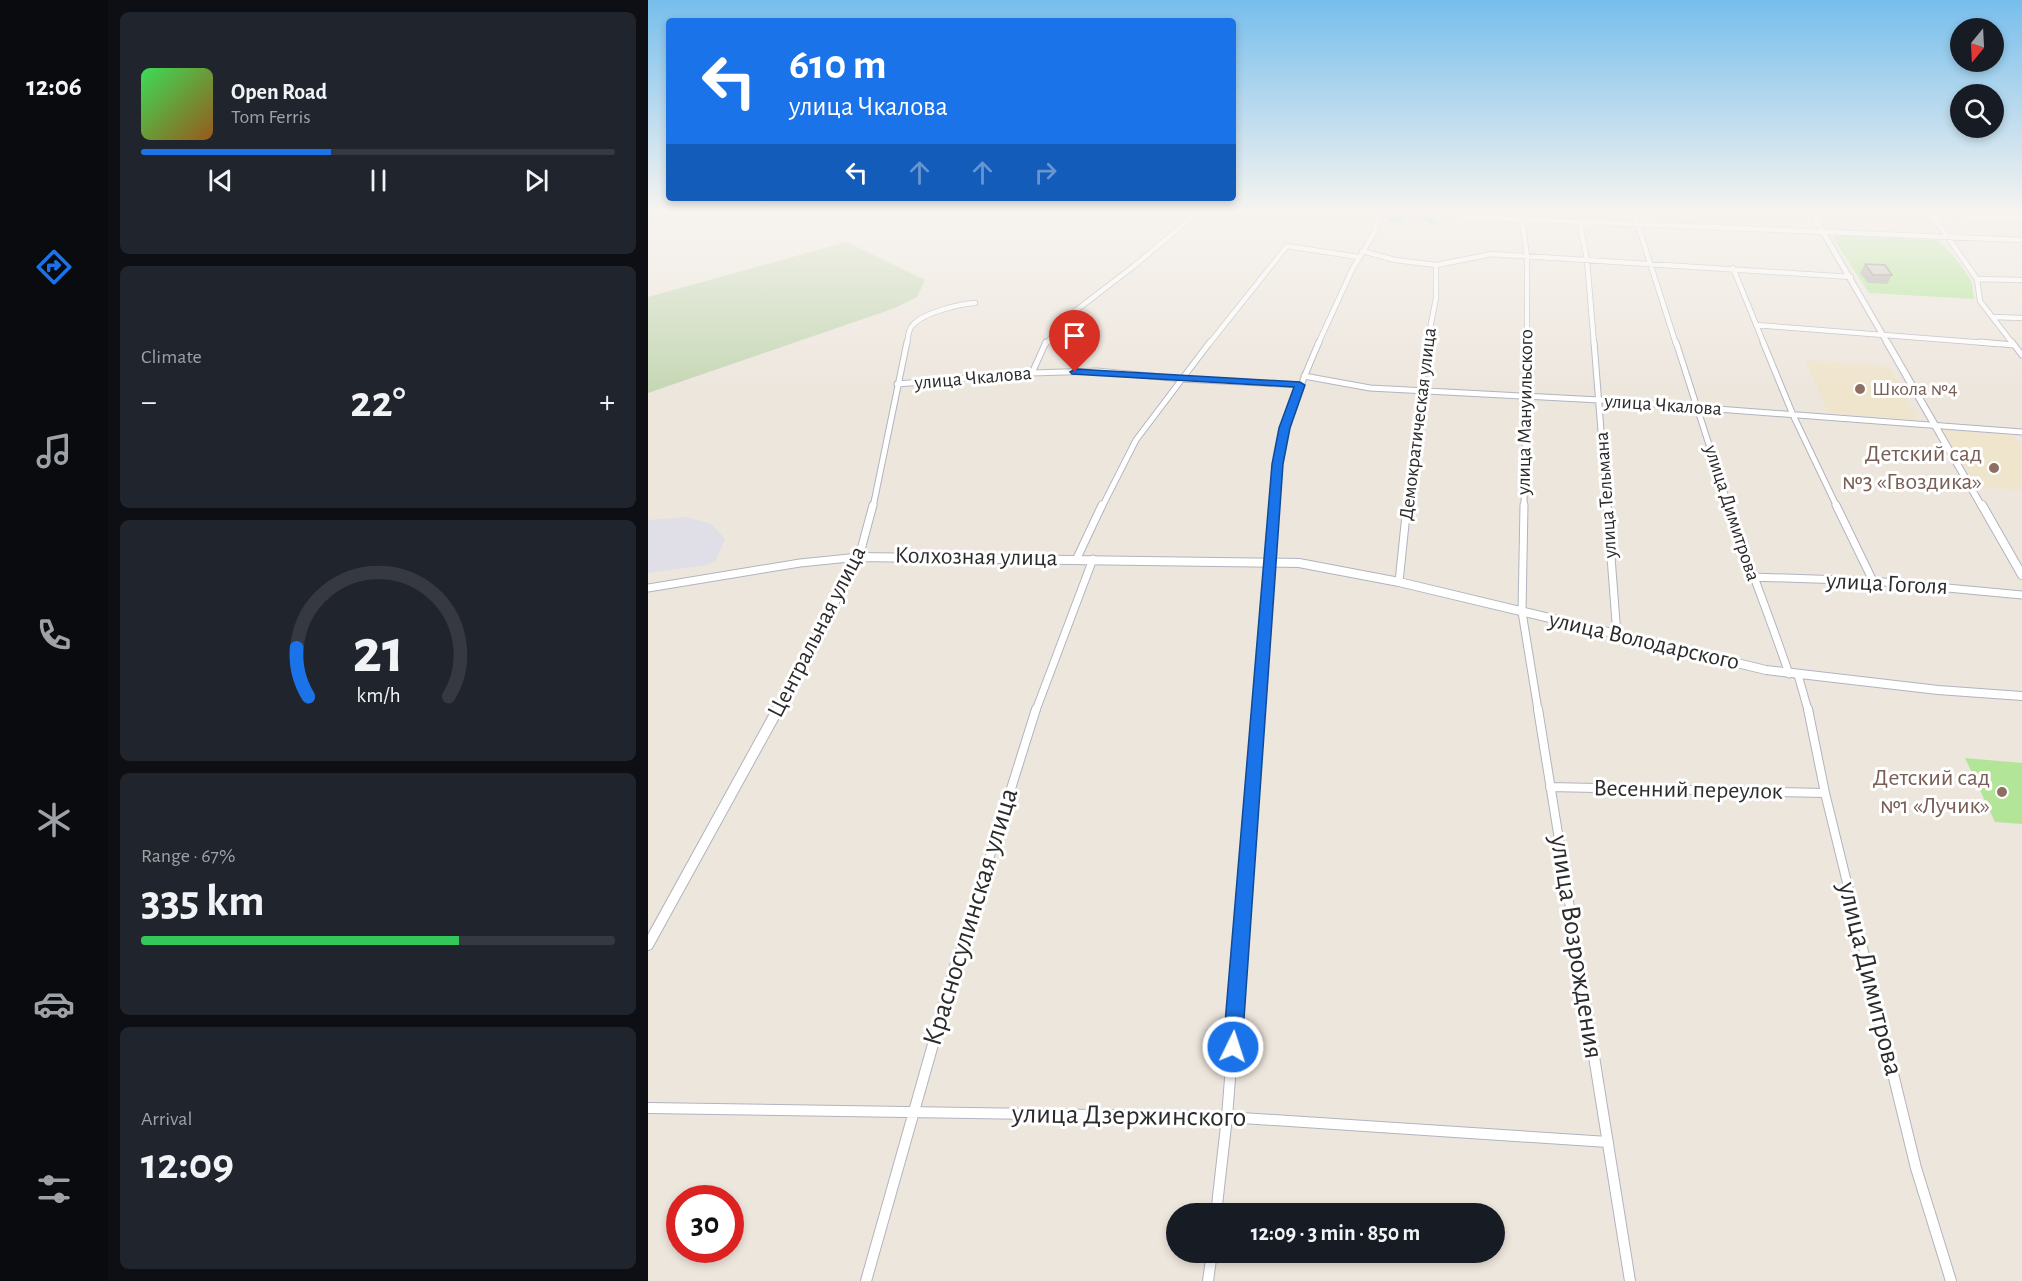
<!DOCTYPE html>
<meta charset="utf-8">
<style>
body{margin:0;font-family:"Alegreya Sans",sans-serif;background:#20242c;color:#f1f3f6;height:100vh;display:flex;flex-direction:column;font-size:22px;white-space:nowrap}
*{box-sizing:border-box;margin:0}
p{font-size:20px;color:#9ea1a6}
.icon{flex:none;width:33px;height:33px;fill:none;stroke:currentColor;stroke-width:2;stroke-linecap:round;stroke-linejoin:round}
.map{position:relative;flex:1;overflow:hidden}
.details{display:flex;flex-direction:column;gap:12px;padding:12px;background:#0d0f14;width:540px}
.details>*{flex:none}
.guide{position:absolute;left:18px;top:18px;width:570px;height:183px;border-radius:6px;box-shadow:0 3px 9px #0003;background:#1a73e8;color:#fff;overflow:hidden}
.needle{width:39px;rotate:198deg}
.tools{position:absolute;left:1302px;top:18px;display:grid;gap:12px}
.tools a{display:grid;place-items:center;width:54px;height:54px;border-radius:50%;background:#171b24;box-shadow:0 3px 9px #0003;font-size:30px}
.speed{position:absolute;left:18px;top:1185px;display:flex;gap:12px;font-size:30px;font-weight:700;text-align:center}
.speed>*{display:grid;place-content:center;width:78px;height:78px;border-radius:50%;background:#171b24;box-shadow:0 3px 9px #0003;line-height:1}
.speed .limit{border:9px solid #d22;background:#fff;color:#111}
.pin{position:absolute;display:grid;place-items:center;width:51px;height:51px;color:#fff;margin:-62px -26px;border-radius:50% 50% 50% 0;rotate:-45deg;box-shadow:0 0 6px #0007}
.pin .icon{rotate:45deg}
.me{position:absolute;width:66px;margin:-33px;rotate:4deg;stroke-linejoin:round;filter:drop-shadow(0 0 4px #0008)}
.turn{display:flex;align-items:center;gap:21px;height:126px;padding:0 24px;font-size:27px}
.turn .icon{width:78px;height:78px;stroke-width:2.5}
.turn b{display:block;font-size:42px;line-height:51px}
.lanes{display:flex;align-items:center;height:57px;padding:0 24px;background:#0003;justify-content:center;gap:30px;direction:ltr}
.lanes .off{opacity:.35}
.big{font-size:45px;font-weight:700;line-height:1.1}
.details .widget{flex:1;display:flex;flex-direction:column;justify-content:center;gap:9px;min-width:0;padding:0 21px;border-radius:9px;background:#20242c}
.details .dial{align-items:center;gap:0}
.dial svg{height:156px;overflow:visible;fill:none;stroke:#363941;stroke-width:7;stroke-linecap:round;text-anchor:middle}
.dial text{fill:#f1f3f6;stroke:none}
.song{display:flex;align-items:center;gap:18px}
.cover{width:72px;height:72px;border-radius:9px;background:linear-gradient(135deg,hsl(130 70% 55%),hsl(30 70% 35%))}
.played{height:6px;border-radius:3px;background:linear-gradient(90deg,#1a73e8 40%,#363941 40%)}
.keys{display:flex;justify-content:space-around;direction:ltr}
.heat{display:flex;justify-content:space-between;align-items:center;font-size:33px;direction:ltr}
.charge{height:9px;border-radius:4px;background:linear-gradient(90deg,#34c759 67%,#363941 0)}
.trip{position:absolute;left:518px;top:1203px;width:339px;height:60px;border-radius:30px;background:#171b24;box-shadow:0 3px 9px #0003;font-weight:700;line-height:60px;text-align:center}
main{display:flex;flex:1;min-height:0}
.menu{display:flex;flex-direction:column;width:108px;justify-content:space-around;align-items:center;background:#090b0e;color:#9ea1a6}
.menu .icon{width:42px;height:42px}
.menu .selected{color:#1a73e8}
.menu b{font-size:27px;color:#f1f3f6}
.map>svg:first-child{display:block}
</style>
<main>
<nav class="menu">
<b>12:06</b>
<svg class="icon selected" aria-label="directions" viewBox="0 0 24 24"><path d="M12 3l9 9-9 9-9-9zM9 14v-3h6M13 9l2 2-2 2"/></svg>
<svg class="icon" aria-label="music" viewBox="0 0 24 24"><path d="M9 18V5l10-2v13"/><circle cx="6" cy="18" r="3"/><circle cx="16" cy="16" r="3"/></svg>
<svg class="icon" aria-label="phone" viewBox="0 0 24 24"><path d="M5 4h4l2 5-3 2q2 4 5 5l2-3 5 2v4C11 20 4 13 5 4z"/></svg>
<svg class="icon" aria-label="climate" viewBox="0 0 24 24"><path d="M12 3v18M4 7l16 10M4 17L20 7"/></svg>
<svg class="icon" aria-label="car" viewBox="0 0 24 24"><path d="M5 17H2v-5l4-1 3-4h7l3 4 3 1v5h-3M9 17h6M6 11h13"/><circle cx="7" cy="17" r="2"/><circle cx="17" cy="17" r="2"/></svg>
<svg class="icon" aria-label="filters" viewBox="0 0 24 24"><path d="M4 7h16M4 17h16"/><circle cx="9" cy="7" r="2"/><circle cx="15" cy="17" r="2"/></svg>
</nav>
<section class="details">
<div class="widget">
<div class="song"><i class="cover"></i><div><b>Open Road</b><p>Tom Ferris</p></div></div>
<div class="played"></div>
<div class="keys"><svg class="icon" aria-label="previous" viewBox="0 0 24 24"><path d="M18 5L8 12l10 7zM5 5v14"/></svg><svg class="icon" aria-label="pause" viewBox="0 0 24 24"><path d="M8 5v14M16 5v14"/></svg><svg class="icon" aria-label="next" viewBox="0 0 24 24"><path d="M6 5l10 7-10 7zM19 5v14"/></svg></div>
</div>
<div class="widget"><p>Climate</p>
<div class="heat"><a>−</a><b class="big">22°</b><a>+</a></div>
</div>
<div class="widget dial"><svg viewBox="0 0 100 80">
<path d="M14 69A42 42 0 1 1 86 69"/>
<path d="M14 69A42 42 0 0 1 8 44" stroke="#1a73e8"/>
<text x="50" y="56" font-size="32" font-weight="700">21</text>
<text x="50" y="72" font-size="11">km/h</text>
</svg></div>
<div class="widget"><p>Range · 67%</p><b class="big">335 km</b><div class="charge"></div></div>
<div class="widget"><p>Arrival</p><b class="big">12:09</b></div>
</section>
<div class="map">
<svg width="1374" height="1281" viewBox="0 0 1374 1281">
<rect width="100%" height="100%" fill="#ede6dd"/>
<path fill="#e0dee6" d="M 39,517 L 63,524 L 77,539 L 68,560 L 59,565 L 0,573 L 0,520 Z"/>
<path fill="#efe4cc" d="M 1157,360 L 1241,366 L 1270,420 L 1180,412 Z
M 1295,430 L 1365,435 L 1374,449 L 1374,490 L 1330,487 Z"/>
<path fill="#b3e599" d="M 1189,235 L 1288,240 C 1298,245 1321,274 1324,284 C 1325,289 1325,294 1326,299 L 1221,293 L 1185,238 Z
M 1317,758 L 1374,763 L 1374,824 L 1347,822 Z"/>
<path fill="#c5d7b4" d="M 199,242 L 277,280 L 269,297 L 247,308 L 0,393 L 0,297 Z"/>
<path fill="#6ecef1" d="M 734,213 L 780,213 L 787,217 L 789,224 L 784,225 L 772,218 L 756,216 L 757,223 L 742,223 Z"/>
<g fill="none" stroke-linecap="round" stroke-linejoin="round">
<g stroke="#b1b4bf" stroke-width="6">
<path id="minor-far4" d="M 873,213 L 879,256 L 879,344
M 930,213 L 939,260 L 946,344
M 986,213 L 1028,344
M 1284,215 L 1329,279 L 1332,301 L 1365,344
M 812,217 L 1374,240
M 714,251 L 747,260 L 788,265 L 844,254 L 1203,277
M 1085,268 L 1116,344
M 1329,279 L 1374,280
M 1345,317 L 1374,318
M 1108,325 L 1351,344
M 259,344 C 260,338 260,330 264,326 C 274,313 311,304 327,303
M 398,344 L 422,315 L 486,266 L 549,213
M 561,344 L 639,246 L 710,257
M 670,344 L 704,270 L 725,235 L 732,213
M 779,344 L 788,298 L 788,265"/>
</g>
<g stroke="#b1b4bf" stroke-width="7">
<path id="minor-far3" d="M 946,342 L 959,507
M 1028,342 L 1081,507
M 1115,342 L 1145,415 L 1189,507
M 1332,342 L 1366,345
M 1364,342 L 1374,355
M 384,373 L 398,342
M 656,376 L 722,388 L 951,400 L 1374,432
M 249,384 L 384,373 L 449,371 L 534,379 L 652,385
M 225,507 L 259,342
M 454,507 L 488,440 L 562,342
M 627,507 C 628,492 628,476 631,461 C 638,420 654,381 671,342
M 759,507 L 779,342
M 876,507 L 879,342"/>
</g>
<g stroke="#b1b4bf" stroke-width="9">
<path id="minor-far2" d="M 876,505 L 874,612 L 890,710
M 959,505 L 969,635
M 1081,505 C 1099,562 1122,617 1141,674
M 1188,505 L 1225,581
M 429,558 L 454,505
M 1104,577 L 1225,581 L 1374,595
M 751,582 L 759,505
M 0,588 L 152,563 L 211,557 L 225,505
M 1150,675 L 1160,710
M 388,710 L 445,559
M 611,710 L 627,505"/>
</g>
<g stroke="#b1b4bf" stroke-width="10">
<path id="minor-far1" d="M 890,709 L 931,964
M 1160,709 L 1177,793 L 1219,964
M 902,787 L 1177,793
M 308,964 L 388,709
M 591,964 L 611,709"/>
</g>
<g stroke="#b1b4bf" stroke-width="12">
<path id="minor" d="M 931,963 L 982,1281
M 1218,963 L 1268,1168 L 1303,1281
M 0,1108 L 579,1117 L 960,1142
M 568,1214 L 579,1117 L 591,963
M 218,1281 L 308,963
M 560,1281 L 564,1252"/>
</g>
<g stroke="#b1b4bf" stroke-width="7">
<path id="tertiary-far3" d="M 1164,213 L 1240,344
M 1230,213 L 1374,218"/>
</g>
<g stroke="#b1b4bf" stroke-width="8">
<path id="tertiary-far2" d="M 1239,342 L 1334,507"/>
</g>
<g stroke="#b1b4bf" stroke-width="10">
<path id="tertiary-far1" d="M 1334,505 L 1374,575
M 129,710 L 211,557 L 651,563 L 751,582 L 1118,670 L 1290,690 L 1374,696"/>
</g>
<g stroke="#b1b4bf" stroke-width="12">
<path id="tertiary" d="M 0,945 L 130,709"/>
</g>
<use href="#minor-far4" stroke="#fff" stroke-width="4.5"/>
<use href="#minor-far3" stroke="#fff" stroke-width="5"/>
<use href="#minor-far2" stroke="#fff" stroke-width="7"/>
<use href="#minor-far1" stroke="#fff" stroke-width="8"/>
<use href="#minor" stroke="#fff" stroke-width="10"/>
<use href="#tertiary-far3" stroke="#fff" stroke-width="5"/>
<use href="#tertiary-far2" stroke="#fff" stroke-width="6"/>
<use href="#tertiary-far1" stroke="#fff" stroke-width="8"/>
<use href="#tertiary" stroke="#fff" stroke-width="10"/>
</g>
<path fill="#ada9a2" d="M 1217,264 L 1244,275 L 1239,284 L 1220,283 L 1212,273 Z"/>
<path fill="#c9c4bc" stroke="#8d8984" stroke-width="1.5" d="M 1217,264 L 1237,265 L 1244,275 L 1225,275 Z"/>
<linearGradient id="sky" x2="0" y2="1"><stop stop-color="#77beec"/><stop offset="0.54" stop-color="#f7f4f0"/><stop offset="1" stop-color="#f7f4f0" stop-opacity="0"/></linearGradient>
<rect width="1374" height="392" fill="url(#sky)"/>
<path fill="#1a73e8" stroke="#114b97" stroke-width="1.5" d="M 427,369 L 652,382 L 657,385 L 642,428 L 635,464 L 594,1047 L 592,1054 L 585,1057 L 578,1054 L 575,1047 L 624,464 L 631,428 L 646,387 L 424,374 L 422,372 Z"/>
<g fill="#8d6e63" stroke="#fff" stroke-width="2">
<circle cx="1212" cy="389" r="6"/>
<circle cx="1346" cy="468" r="6"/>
<circle cx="1354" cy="792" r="6"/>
</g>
<g text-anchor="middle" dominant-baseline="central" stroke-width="6" stroke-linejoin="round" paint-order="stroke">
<g font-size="20" fill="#2b2b2b" stroke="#fff">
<text transform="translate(325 378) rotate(-5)">улица Чкалова</text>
<text transform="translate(1015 405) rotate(4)">улица Чкалова</text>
<text transform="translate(877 412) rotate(-89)">улица Мануильского</text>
<text transform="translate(770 424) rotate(-83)">Демократическая улица</text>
<text transform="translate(958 495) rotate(-94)">улица Тельмана</text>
<text transform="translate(1084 513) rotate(72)">улица Димитрова</text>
</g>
<g font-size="20" fill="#785e54" stroke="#fff" text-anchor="start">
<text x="1224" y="389">Школа №4</text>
</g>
<g font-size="24" fill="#785e54" stroke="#fff" text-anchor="end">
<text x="1334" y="454">Детский сад<tspan x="1334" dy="28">№3 «Гвоздика»</tspan></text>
<text x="1342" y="778">Детский сад<tspan x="1342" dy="28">№1 «Лучик»</tspan></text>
</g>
<g font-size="24" fill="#2b2b2b" stroke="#fff">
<text transform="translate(328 557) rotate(1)">Колхозная улица</text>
<text transform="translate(1239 584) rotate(3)">улица Гоголя</text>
<text transform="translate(169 632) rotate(-63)">Центральная улица</text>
<text transform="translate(996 641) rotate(13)">улица Володарского</text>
<text transform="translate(1040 790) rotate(1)">Весенний переулок</text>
</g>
<g font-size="28" fill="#2b2b2b" stroke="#fff">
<text transform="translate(323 917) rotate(-73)">Красносулинская улица</text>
<text transform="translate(928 947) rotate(81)">улица Возрождения</text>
<text transform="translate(1222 979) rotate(76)">улица Димитрова</text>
<text transform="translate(481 1116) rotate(1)">улица Дзержинского</text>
</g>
</g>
</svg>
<div class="tools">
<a><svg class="needle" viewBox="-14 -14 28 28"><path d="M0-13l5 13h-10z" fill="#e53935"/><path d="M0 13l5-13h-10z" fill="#9ea1a6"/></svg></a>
<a><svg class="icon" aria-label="search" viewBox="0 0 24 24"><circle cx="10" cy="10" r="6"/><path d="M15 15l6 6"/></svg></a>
</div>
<div class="speed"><div class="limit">30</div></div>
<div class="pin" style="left:427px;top:372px;background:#d93025"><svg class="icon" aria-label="arrive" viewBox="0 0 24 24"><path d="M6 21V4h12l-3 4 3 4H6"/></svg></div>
<svg class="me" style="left:585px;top:1047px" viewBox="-20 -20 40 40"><circle r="17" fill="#1a73e8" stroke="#fff" stroke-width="3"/><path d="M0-11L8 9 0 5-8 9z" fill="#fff"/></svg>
<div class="trip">12:09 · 3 min · 850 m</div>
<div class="guide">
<div class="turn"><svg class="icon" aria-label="left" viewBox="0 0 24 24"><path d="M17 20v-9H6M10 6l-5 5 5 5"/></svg><div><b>610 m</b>улица Чкалова</div></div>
<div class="lanes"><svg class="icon" aria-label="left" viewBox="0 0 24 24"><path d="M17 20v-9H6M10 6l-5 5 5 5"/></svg><svg class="icon off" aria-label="ahead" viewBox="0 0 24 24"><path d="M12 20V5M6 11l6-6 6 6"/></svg><svg class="icon off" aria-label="ahead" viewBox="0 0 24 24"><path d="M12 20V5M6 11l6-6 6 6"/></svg><svg class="icon off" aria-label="right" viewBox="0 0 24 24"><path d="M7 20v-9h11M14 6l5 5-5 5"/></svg></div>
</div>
</div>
</main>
